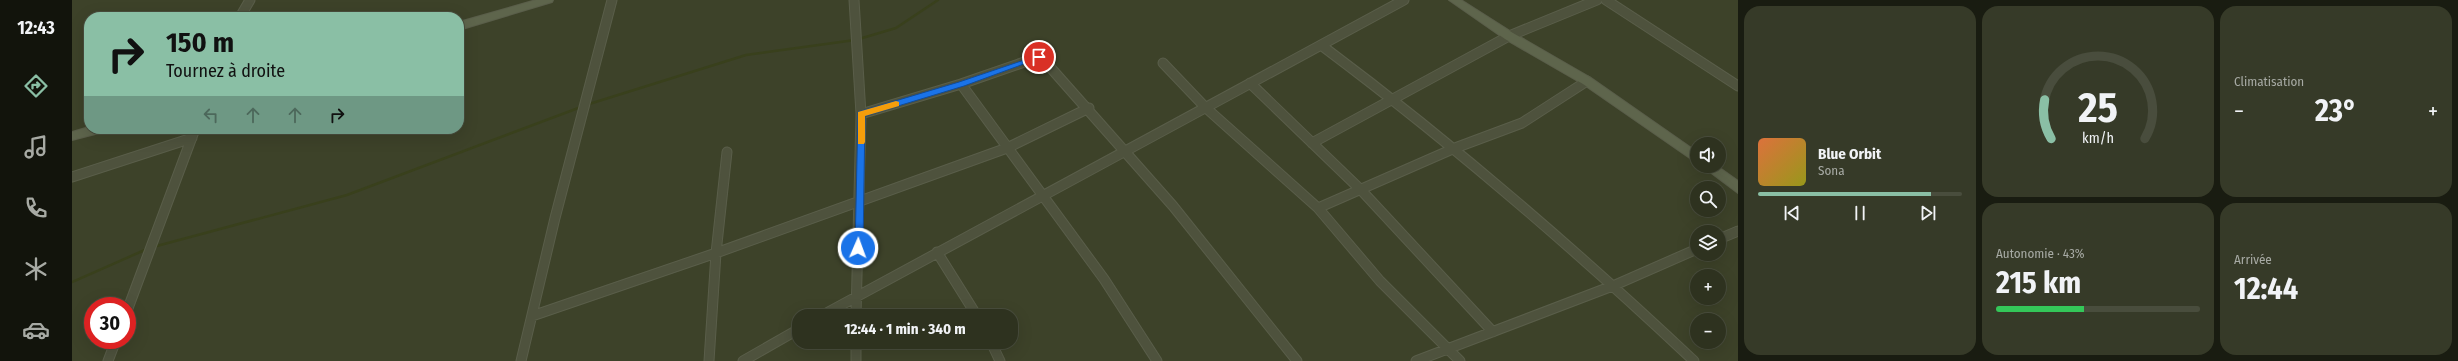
<!DOCTYPE html>
<html lang="fr">
<meta charset="utf-8">
<style>
body{margin:0;font-family:"Fira Sans Condensed",sans-serif;background:#363a28;color:#f1f3f6;height:100vh;display:flex;flex-direction:column;font-size:15px;white-space:nowrap}
*{box-sizing:border-box;margin:0}
p{font-size:13px;color:#a7aaa4}
.icon{flex:none;width:22px;height:22px;fill:none;stroke:currentColor;stroke-width:2;stroke-linecap:round;stroke-linejoin:round}
.map{position:relative;flex:1;overflow:hidden}
.panel{display:flex;flex-direction:column;gap:6px;padding:6px;background:#191c11;width:720px}
.panel>*{flex:none}
.guide{position:absolute;left:12px;top:12px;width:380px;height:122px;border-radius:16px;box-shadow:0 4px 16px #0002,0 0 0 1px #494d3d;background:#8abfa5;color:#111;overflow:hidden}
.fabs{position:absolute;left:1618px;top:137px;display:grid;gap:8px}
.fabs a{display:grid;place-items:center;width:36px;height:36px;border-radius:50%;background:#2e321f;box-shadow:0 4px 16px #0002,0 0 0 1px #494d3d;font-size:20px}
.speed{position:absolute;left:12px;top:297px;display:flex;gap:8px;font-size:20px;font-weight:700;text-align:center}
.speed>*{display:grid;place-content:center;width:52px;height:52px;border-radius:50%;background:#2e321f;box-shadow:0 4px 16px #0002,0 0 0 1px #494d3d;line-height:1}
.speed .limit{border:6px solid #d22;background:#fff;color:#111}
.pin{position:absolute;display:grid;place-items:center;width:34px;height:34px;color:#fff;margin:-17px;border:2px solid #fff;border-radius:50%;box-shadow:0 1px 4px #0007}
.me{position:absolute;width:44px;margin:-22px;rotate:2deg;stroke-linejoin:round;filter:drop-shadow(0 0 3px #0008)}
.turn{display:flex;align-items:center;gap:14px;height:84px;padding:0 16px;font-size:18px}
.turn .icon{width:52px;height:52px;stroke-width:2.5}
.turn b{display:block;font-size:28px;line-height:34px}
.lanes{display:flex;align-items:center;height:38px;padding:0 16px;background:#0003;justify-content:center;gap:20px;direction:ltr}
.lanes .off{opacity:.35}
.big{font-size:30px;font-weight:700;line-height:1.1}
.panel .tile{flex:1;display:flex;flex-direction:column;justify-content:center;gap:6px;min-width:0;padding:0 14px;border-radius:16px;background:#363a28}
.panel .dial{align-items:center;gap:0}
.dial svg{height:104px;overflow:visible;fill:none;stroke:#494d3d;stroke-width:7;stroke-linecap:round;text-anchor:middle}
.dial text{fill:#f1f3f6;stroke:none}
.song{display:flex;align-items:center;gap:12px}
.cover{width:48px;height:48px;border-radius:6px;background:linear-gradient(135deg,hsl(20 70% 55%),hsl(60 70% 35%))}
.played{height:4px;border-radius:2px;background:linear-gradient(90deg,#8abfa5 85%,#494d3d 85%)}
.keys{display:flex;justify-content:space-around;direction:ltr}
.heat{display:flex;justify-content:space-between;align-items:center;font-size:22px;direction:ltr}
.charge{height:6px;border-radius:3px;background:linear-gradient(90deg,#34c759 43%,#494d3d 0)}
.panel .tiles{flex:1;display:grid;gap:6px;grid-template-columns:repeat(3,1fr)}
.tile:first-child{grid-row:span 2}
.trip{position:absolute;left:720px;top:309px;width:226px;height:40px;border-radius:16px;background:#2e321f;box-shadow:0 4px 16px #0002,0 0 0 1px #494d3d;font-weight:700;line-height:40px;text-align:center}
main{display:flex;flex:1;min-height:0}
.tabs{display:flex;flex-direction:column;width:72px;justify-content:space-around;align-items:center;background:#12140c;color:#a7aaa4}
.tabs .icon{width:28px;height:28px}
.tabs .on{color:#8abfa5}
.tabs b{font-size:18px;color:#f1f3f6}
.map>svg:first-child{display:block}
</style>
<main>
<nav class="tabs">
<b>12:43</b>
<svg class="icon on" aria-label="directions" viewBox="0 0 24 24"><path d="M12 3l9 9-9 9-9-9zM9 14v-3h6M13 9l2 2-2 2"/></svg>
<svg class="icon" aria-label="music" viewBox="0 0 24 24"><path d="M9 18V5l10-2v13"/><circle cx="6" cy="18" r="3"/><circle cx="16" cy="16" r="3"/></svg>
<svg class="icon" aria-label="phone" viewBox="0 0 24 24"><path d="M5 4h4l2 5-3 2q2 4 5 5l2-3 5 2v4C11 20 4 13 5 4z"/></svg>
<svg class="icon" aria-label="climate" viewBox="0 0 24 24"><path d="M12 3v18M4 7l16 10M4 17L20 7"/></svg>
<svg class="icon" aria-label="car" viewBox="0 0 24 24"><path d="M5 17H2v-5l4-1 3-4h7l3 4 3 1v5h-3M9 17h6M6 11h13"/><circle cx="7" cy="17" r="2"/><circle cx="17" cy="17" r="2"/></svg>
</nav>
<div class="map">
<svg width="1666" height="361" viewBox="0 0 1666 361">
<rect width="100%" height="100%" fill="#3d4229"/>
<g fill="none" stroke-linecap="round" stroke-linejoin="round">
<path stroke="#39401c" stroke-width="2.5" d="M 787,39 L 824,28 L 866,0
M 514,105 L 674,55 L 783,40
M 81,247 L 275,195 L 509,107
M 0,282 L 75,249"/>
<g stroke="#5a5e4a" stroke-width="11">
<path id="street" d="M 782,0 L 789,114 L 784,316
M 1534,0 L 1666,86
M 168,17 L 178,0
M 1249,45 C 1380,143 1503,249 1622,361
M 1091,63 L 1133,107 L 1246,208 L 1308,281 L 1388,361
M 1178,83 L 1290,191 L 1421,332
M 889,84 L 1032,279 L 1085,361
M 789,114 L 889,84 L 964,58 L 970,58 L 1101,206 L 1225,361
M 1240,143 L 1437,36 L 1525,0
M 0,177 L 120,138
M 1246,208 L 1383,148 L 1450,123 L 1515,81
M 1647,239 L 1666,231
M 865,252 L 905,316
M 55,311 L 123,129
M 460,316 L 644,253 L 935,148 L 1017,108
M 749,316 L 1332,0
M 784,342 L 784,361
M 919,342 L 928,361
M 36,361 L 44,340
M 449,361 L 483,218 L 540,0
M 637,361 L 644,253 L 655,152
M 671,361 L 727,329
M 1344,361 L 1543,285 L 1625,249"/>
</g>
<g stroke="#5a5e4a" stroke-width="2">
<path id="secondary" d="M 464,0 L 481,0 L 480,2 L 387,30 L 387,22 Z
M 1377,0 L 1389,0 L 1441,33 L 1519,78 L 1625,152 L 1625,163 L 1511,84 L 1433,39 Z
M 17,127 L 17,129 L 33,129 L 31,132 L 0,140 L 0,132 Z
M 1630,166 L 1645,166 L 1666,181 L 1666,193 Z"/>
</g>
<use href="#street" stroke="#4e523d" stroke-width="9"/>
<use href="#secondary" fill="#5e654c" fill-rule="evenodd"/>
</g>
<path fill="#1a73e8" stroke="#114b97" d="M 964,56 L 971,57 L 892,86 L 793,116 L 791,248 L 786,252 L 783,251 L 786,112 L 887,82 Z"/>
<path fill="#f59e0b" d="M 824,101 L 827,102 L 827,106 L 793,116 L 793,142 L 792,144 L 786,144 L 786,112 Z"/>
</svg>
<div class="fabs">
<a><svg class="icon" aria-label="sound" viewBox="0 0 24 24"><path d="M4 9h4l5-4v14l-5-4H4zM17 9q2 3 0 6"/></svg></a>
<a><svg class="icon" aria-label="search" viewBox="0 0 24 24"><circle cx="10" cy="10" r="6"/><path d="M15 15l6 6"/></svg></a>
<a><svg class="icon" aria-label="layers" viewBox="0 0 24 24"><path d="M12 4l9 5-9 5-9-5zM3 14l9 5 9-5"/></svg></a>
<a>+</a>
<a>−</a>
</div>
<div class="speed"><div class="limit">30</div></div>
<div class="pin" style="left:967px;top:57px;background:#d93025"><svg class="icon" aria-label="arrive" viewBox="0 0 24 24"><path d="M6 21V4h12l-3 4 3 4H6"/></svg></div>
<svg class="me" style="left:786px;top:248px" viewBox="-20 -20 40 40"><circle r="17" fill="#1a73e8" stroke="#fff" stroke-width="3"/><path d="M0-11L8 9 0 5-8 9z" fill="#fff"/></svg>
<div class="trip">12:44 · 1 min · 340 m</div>
<div class="guide">
<div class="turn"><svg class="icon" aria-label="right" viewBox="0 0 24 24"><path d="M7 20v-9h11M14 6l5 5-5 5"/></svg><div><b>150 m</b>Tournez à droite</div></div>
<div class="lanes"><svg class="icon off" aria-label="left" viewBox="0 0 24 24"><path d="M17 20v-9H6M10 6l-5 5 5 5"/></svg><svg class="icon off" aria-label="ahead" viewBox="0 0 24 24"><path d="M12 20V5M6 11l6-6 6 6"/></svg><svg class="icon off" aria-label="ahead" viewBox="0 0 24 24"><path d="M12 20V5M6 11l6-6 6 6"/></svg><svg class="icon" aria-label="right" viewBox="0 0 24 24"><path d="M7 20v-9h11M14 6l5 5-5 5"/></svg></div>
</div>
</div>
<section class="panel">
<div class="tiles">
<div class="tile">
<div class="song"><i class="cover"></i><div><b>Blue Orbit</b><p>Sona</p></div></div>
<div class="played"></div>
<div class="keys"><svg class="icon" aria-label="previous" viewBox="0 0 24 24"><path d="M18 5L8 12l10 7zM5 5v14"/></svg><svg class="icon" aria-label="pause" viewBox="0 0 24 24"><path d="M8 5v14M16 5v14"/></svg><svg class="icon" aria-label="next" viewBox="0 0 24 24"><path d="M6 5l10 7-10 7zM19 5v14"/></svg></div>
</div>
<div class="tile dial"><svg viewBox="0 0 100 80">
<path d="M14 69A42 42 0 1 1 86 69"/>
<path d="M14 69A42 42 0 0 1 9 39" stroke="#8abfa5"/>
<text x="50" y="56" font-size="32" font-weight="700">25</text>
<text x="50" y="72" font-size="11">km/h</text>
</svg></div>
<div class="tile"><p>Climatisation</p>
<div class="heat"><a>−</a><b class="big">23°</b><a>+</a></div>
</div>
<div class="tile"><p>Autonomie · 43%</p><b class="big">215 km</b><div class="charge"></div></div>
<div class="tile"><p>Arrivée</p><b class="big">12:44</b></div>
</div>
</section>
</main>
